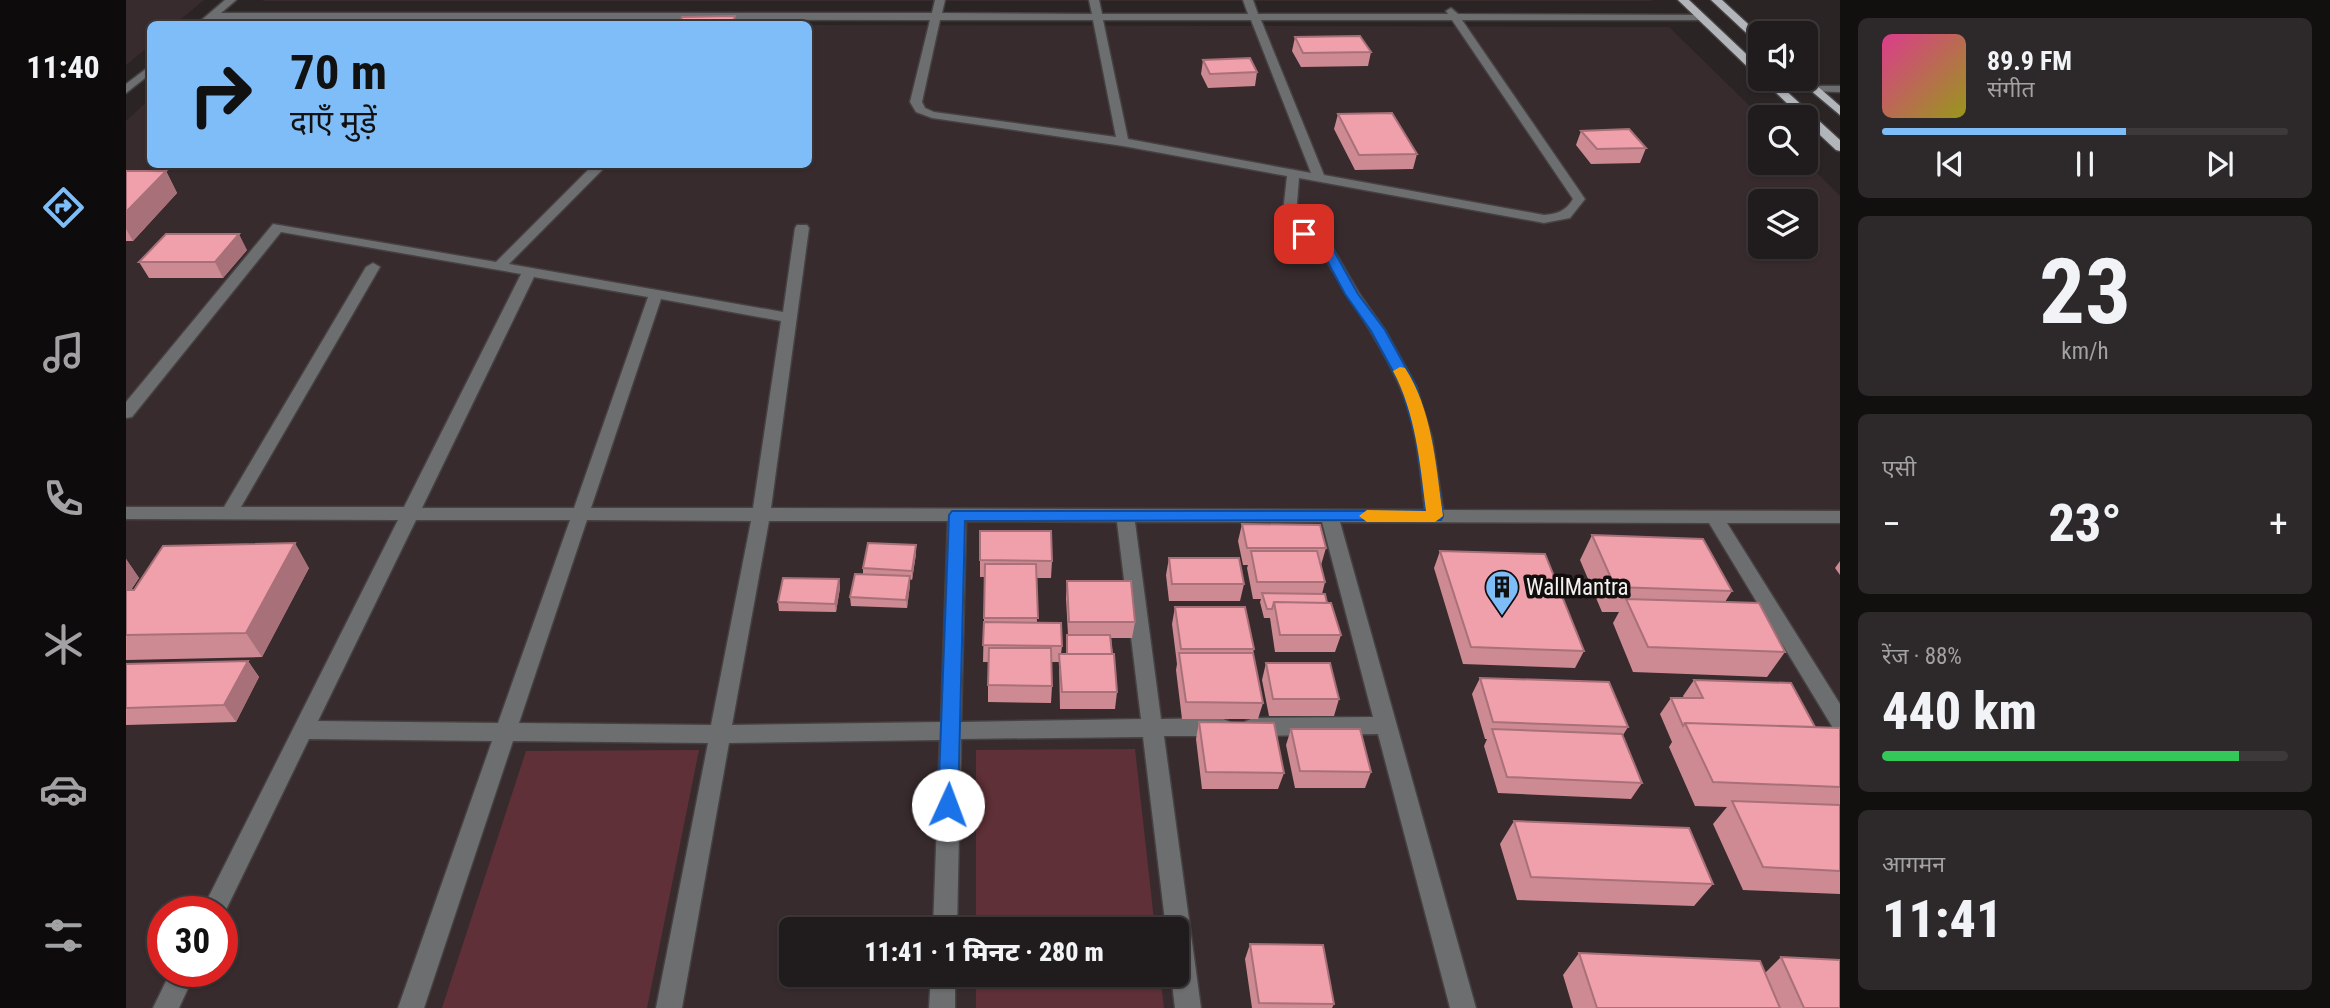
<!DOCTYPE html>
<html lang="hi">
<meta charset="utf-8">
<style>
body{margin:0;font-family:"Roboto Condensed","Noto Sans Devanagari",sans-serif;background:#2d2829;color:#f1f3f6;height:100vh;display:flex;flex-direction:column;font-size:26px;white-space:nowrap}
*{box-sizing:border-box;margin:0}
p{font-size:23px;color:#a2a1a3}
.icon{flex:none;width:38px;height:38px;fill:none;stroke:currentColor;stroke-width:2;stroke-linecap:round;stroke-linejoin:round}
.map{position:relative;flex:1;overflow:hidden}
.details{display:flex;flex-direction:column;gap:18px;padding:18px;background:#120f0f;width:490px}
.details>*{flex:none}
.guide{position:absolute;left:21px;top:21px;width:665px;height:147px;border-radius:10px;box-shadow:0 2px 5px #0004,0 0 0 2px #3d393b;background:#7fbdf9;color:#111;overflow:hidden}
.tools{position:absolute;left:1622px;top:21px;display:grid;gap:14px}
.tools a{display:grid;place-items:center;width:70px;height:70px;border-radius:10px;background:#201b1c;box-shadow:0 2px 5px #0004,0 0 0 2px #3d393b;font-size:35px}
.speed{position:absolute;left:21px;top:896px;display:flex;gap:14px;font-size:35px;font-weight:700;text-align:center}
.speed>*{display:grid;place-content:center;width:91px;height:91px;border-radius:50%;background:#201b1c;box-shadow:0 2px 5px #0004,0 0 0 2px #3d393b;line-height:1}
.speed .limit{border:10px solid #d22;background:#fff;color:#111}
.pin{position:absolute;display:grid;place-items:center;width:60px;height:60px;color:#fff;margin:-30px;border-radius:14px;box-shadow:0 4px 10px #0006}
.me{position:absolute;width:77px;margin:-38px;rotate:2deg;stroke-linejoin:round;filter:drop-shadow(0 0 5px #0008)}
.turn{display:flex;align-items:center;gap:24px;height:147px;padding:0 28px;font-size:32px}
.turn .icon{width:91px;height:91px;stroke-width:2.5}
.turn b{display:block;font-size:49px;line-height:60px}
.big{font-size:52px;font-weight:800;line-height:1.1}
.details .card{flex:1;display:flex;flex-direction:column;justify-content:center;gap:10px;min-width:0;padding:0 24px;border-radius:10px;background:#2d2829}
.details .dial{align-items:center;gap:0}
.dial b{font-size:91px;line-height:1}
.song{display:flex;align-items:center;gap:21px}
.cover{width:84px;height:84px;border-radius:10px;background:linear-gradient(135deg,hsl(330 70% 55%),hsl(60 70% 35%))}
.played{height:7px;border-radius:4px;background:linear-gradient(90deg,#7fbdf9 60%,#3d393b 60%)}
.keys{display:flex;justify-content:space-around;direction:ltr}
.heat{display:flex;justify-content:space-between;align-items:center;font-size:38px;direction:ltr}
.charge{height:10px;border-radius:5px;background:linear-gradient(90deg,#34c759 88%,#3d393b 0)}
.trip{position:absolute;left:653px;top:917px;width:410px;height:70px;border-radius:10px;background:#201b1c;box-shadow:0 2px 5px #0004,0 0 0 2px #3d393b;font-weight:800;line-height:70px;text-align:center}
main{display:flex;flex:1;min-height:0}
.dock{display:flex;flex-direction:column;width:126px;justify-content:space-around;align-items:center;background:#0d0b0b;color:#a2a1a3}
.dock .icon{width:49px;height:49px}
.dock .selected{color:#7fbdf9}
.dock b{font-size:32px;color:#f1f3f6}
.map>svg:first-child{display:block}
</style>
<main>
<nav class="dock">
<b>11:40</b>
<svg class="icon selected" aria-label="directions" viewBox="0 0 24 24"><path d="M12 3l9 9-9 9-9-9zM9 14v-3h6M13 9l2 2-2 2"/></svg>
<svg class="icon" aria-label="music" viewBox="0 0 24 24"><path d="M9 18V5l10-2v13"/><circle cx="6" cy="18" r="3"/><circle cx="16" cy="16" r="3"/></svg>
<svg class="icon" aria-label="phone" viewBox="0 0 24 24"><path d="M5 4h4l2 5-3 2q2 4 5 5l2-3 5 2v4C11 20 4 13 5 4z"/></svg>
<svg class="icon" aria-label="climate" viewBox="0 0 24 24"><path d="M12 3v18M4 7l16 10M4 17L20 7"/></svg>
<svg class="icon" aria-label="car" viewBox="0 0 24 24"><path d="M5 17H2v-5l4-1 3-4h7l3 4 3 1v5h-3M9 17h6M6 11h13"/><circle cx="7" cy="17" r="2"/><circle cx="17" cy="17" r="2"/></svg>
<svg class="icon" aria-label="filters" viewBox="0 0 24 24"><path d="M4 7h16M4 17h16"/><circle cx="9" cy="7" r="2"/><circle cx="15" cy="17" r="2"/></svg>
</nav>
<div class="map">
<svg width="1714" height="1008" viewBox="0 0 1714 1008">
<rect width="100%" height="100%" fill="#2a2425"/>
<path fill="#382b2d" fill-rule="evenodd" d="M 0,0 L 78,0 L 49,24 L 24,24 L 24,45 L 0,65 Z
M 138,0 L 1525,0 L 1526,1 L 136,1 Z
M 683,25 L 1543,27 L 1635,117 L 1634,163 L 1680,162 L 1714,196 L 1714,1008 L 0,1008 L 0,121 L 24,99 L 24,164 L 682,164 ZM 1634,201 L 1680,201 L 1680,247 L 1634,247 ZM 37,912 L 96,912 L 96,971 L 37,971 ZM 665,929 L 1050,929 L 1050,975 L 665,975 Z"/>
<path fill="#5f3037" d="M 1009,749 L 1029,929 L 850,929 L 850,750 Z
M 573,750 L 521,1008 L 316,1008 L 400,751 Z
M 850,975 L 1034,975 L 1038,1008 L 850,1008 Z"/>
<g fill="none" stroke-linecap="round" stroke-linejoin="round">
<g stroke="#464142" stroke-width="3">
<path id="minor" d="M 99,0 L 110,0 L 95,13 L 806,13 L 809,0 L 819,0 L 816,13 L 966,14 L 963,0 L 973,0 L 976,14 L 1122,14 L 1117,0 L 1127,0 L 1132,14 L 1322,14 L 1320,11 L 1325,8 L 1332,14 L 1579,15 L 1579,19 L 1575,20 L 1336,20 L 1459,199 L 1444,218 L 1418,223 L 1173,178 L 1169,228 L 1199,235 L 1233,293 L 1259,330 L 1290,386 L 1306,438 L 1317,510 L 1714,511 L 1714,523 L 1601,523 L 1714,704 L 1714,731 L 1707,728 L 1583,523 L 1214,522 L 1350,1008 L 1324,1008 L 1252,734 L 1127,736 L 1120,733 L 1117,727 L 1120,721 L 1127,718 L 1247,717 L 1196,522 L 1009,522 L 1035,719 L 1095,718 L 1102,721 L 1105,727 L 1102,733 L 1095,736 L 1038,736 L 1075,1008 L 1049,1008 L 1045,975 L 1050,975 L 1050,929 L 1040,929 L 1017,737 L 835,739 L 831,929 L 807,929 L 814,740 L 603,743 L 556,1008 L 530,1008 L 582,743 L 387,741 L 298,1008 L 272,1008 L 366,741 L 183,739 L 96,918 L 96,912 L 75,912 L 272,520 L 0,519 L 0,507 L 98,507 L 240,267 L 247,263 L 254,267 L 115,507 L 278,507 L 395,274 L 155,232 L 6,417 L 0,418 L 0,402 L 147,224 L 370,262 L 468,164 L 482,164 L 383,264 L 657,312 L 669,228 L 671,225 L 681,225 L 683,228 L 645,508 L 1299,510 C 1294,468 1291,423 1273,384 C 1250,334 1216,289 1189,241 L 1157,234 L 1155,231 L 1161,176 L 997,146 L 806,118 L 790,112 L 784,102 L 804,20 L 88,19 L 82,24 L 71,24 ZM 814,20 L 967,20 L 990,137 L 808,112 L 799,108 L 796,102 ZM 977,20 L 1125,20 L 1185,173 L 1002,139 ZM 1135,20 L 1326,20 L 1447,199 C 1440,211 1431,214 1418,215 L 1198,175 ZM 408,277 L 522,297 L 448,508 L 296,508 ZM 535,299 L 655,321 L 627,508 L 465,508 ZM 290,520 L 444,520 L 372,723 L 192,721 ZM 461,520 L 625,521 L 585,725 L 393,723 ZM 643,521 L 822,521 L 815,722 L 606,725 ZM 840,521 L 991,522 L 1015,719 L 835,722 Z
M 24,66 L 24,74 L 0,93 L 0,84 Z
M 1688,86 L 1714,86 L 1714,92 L 1684,91 L 1682,89 Z
M 45,971 L 70,971 L 53,1008 L 27,1008 Z
M 805,975 L 829,975 L 829,1008 L 803,1008 Z"/>
</g>
<g stroke="#464142" stroke-width="3">
<path id="major" d="M 1552,0 L 1563,0 L 1634,67 L 1634,76 L 1630,75 Z
M 1585,0 L 1596,0 L 1634,35 L 1634,43 L 1630,42 Z
M 1681,77 L 1714,106 L 1714,115 L 1671,79 Z
M 1636,79 L 1647,79 L 1714,140 L 1714,151 L 1710,150 L 1680,122 L 1680,117 L 1675,117 Z"/>
</g>
<use href="#minor" fill="#6c6e70" fill-rule="evenodd"/>
<use href="#major" fill="#b2b6bb" fill-rule="evenodd"/>
</g>
<path fill="#ce8a93" d="M 1169,37 L 1245,52 L 1242,66 L 1175,67 L 1166,51 Z
M 1077,60 L 1131,72 L 1129,86 L 1082,88 L 1075,74 Z
M 1212,114 L 1291,154 L 1287,169 L 1229,170 L 1208,129 Z
M 1455,131 L 1520,148 L 1514,163 L 1465,164 L 1450,145 Z
M 0,171 L 40,171 L 51,193 L 7,241 L 0,241 Z
M 121,250 L 97,278 L 23,278 L 13,262 Z
M 1116,524 L 1200,548 L 1195,565 L 1199,582 L 1196,594 L 1201,603 L 1215,635 L 1209,652 L 1149,652 L 1144,618 L 1138,618 L 1134,602 L 1135,599 L 1127,599 L 1121,568 L 1122,565 L 1117,565 L 1112,541 Z
M 854,531 L 926,561 L 925,578 L 910,578 L 911,623 L 936,646 L 935,654 L 940,654 L 940,643 L 941,635 L 942,635 L 940,598 L 941,581 L 1009,622 L 1006,638 L 985,638 L 991,692 L 989,709 L 934,709 L 933,662 L 925,662 L 926,686 L 925,703 L 862,702 L 862,662 L 857,662 L 859,577 L 854,577 Z
M 1466,535 L 1606,591 L 1599,602 L 1659,652 L 1641,677 L 1507,672 L 1487,623 L 1493,612 L 1476,612 L 1454,560 Z
M 1314,551 L 1458,651 L 1449,668 L 1337,664 L 1308,568 Z
M 790,554 L 786,580 L 784,579 L 784,585 L 781,608 L 725,606 L 724,597 L 737,574 L 737,568 Z
M 1043,558 L 1118,584 L 1114,601 L 1043,601 L 1040,575 Z
M 0,559 L 13,578 L 5,590 L 183,568 L 136,657 L 0,660 Z
M 1714,561 L 1714,575 L 1709,568 Z
M 713,579 L 714,588 L 710,612 L 653,611 L 652,602 Z
M 1049,607 L 1128,649 L 1127,653 L 1137,703 L 1132,719 L 1056,719 L 1050,670 L 1051,664 L 1046,624 Z
M 122,661 L 133,677 L 110,722 L 0,725 L 0,664 Z
M 1140,663 L 1213,699 L 1208,716 L 1143,716 L 1136,680 Z
M 1354,678 L 1502,727 L 1497,735 L 1516,783 L 1505,799 L 1372,793 L 1358,746 L 1361,739 L 1359,739 L 1346,694 Z
M 1568,680 L 1689,727 L 1714,728 L 1714,894 L 1617,890 L 1587,824 L 1601,807 L 1569,806 L 1543,747 L 1546,742 L 1534,714 L 1545,698 L 1558,698 L 1557,696 Z
M 1073,722 L 1158,773 L 1152,789 L 1076,789 L 1070,739 Z
M 1165,729 L 1245,772 L 1239,788 L 1169,788 L 1160,745 Z
M 1388,821 L 1587,884 L 1568,906 L 1391,900 L 1374,844 Z
M 1124,944 L 1208,1004 L 1206,1008 L 1126,1008 L 1119,959 Z
M 1453,953 L 1639,973 L 1655,957 L 1714,1008 L 1447,1008 L 1437,975 Z"/>
<path fill="#a87078" d="M 40,171 L 51,193 L 7,241 L 0,229 L 0,212 Z
M 113,234 L 121,250 L 97,278 L 89,262 Z
M 169,543 L 183,568 L 136,657 L 120,633 Z
M 790,545 L 790,554 L 786,580 L 786,571 Z
M 0,559 L 13,578 L 0,596 Z
M 784,576 L 784,585 L 781,608 L 780,600 Z
M 713,579 L 714,588 L 710,612 L 709,604 Z
M 122,661 L 133,677 L 110,722 L 98,705 Z"/>
<path fill="#f0a0ab" stroke="#a87078" stroke-width="2" d="M 609,16 L 607,24 L 553,24 L 556,17 Z
M 1234,36 L 1245,52 L 1177,53 L 1169,37 Z
M 1124,58 L 1131,72 L 1084,74 L 1077,60 Z
M 1266,113 L 1291,154 L 1233,155 L 1212,114 Z
M 1503,129 L 1520,148 L 1471,149 L 1455,131 Z
M 0,171 L 40,171 L 0,212 Z
M 40,234 L 113,234 L 89,262 L 13,262 Z
M 1116,524 L 1194,525 L 1200,548 L 1121,548 Z
M 854,531 L 925,531 L 926,561 L 854,560 Z
M 1466,535 L 1577,539 L 1606,591 L 1489,587 Z
M 169,543 L 120,633 L 0,635 L 0,590 L 8,590 L 37,546 Z
M 742,543 L 790,545 L 786,571 L 737,568 Z
M 1125,551 L 1191,551 L 1199,582 L 1131,582 Z
M 1314,551 L 1419,554 L 1458,651 L 1345,647 Z
M 1043,558 L 1113,558 L 1118,584 L 1046,584 Z
M 859,564 L 910,564 L 912,618 L 858,618 Z
M 729,574 L 784,576 L 780,600 L 724,597 Z
M 657,578 L 713,579 L 709,604 L 652,602 Z
M 941,581 L 1005,581 L 1009,622 L 943,622 Z
M 1136,593 L 1199,594 L 1201,603 L 1148,602 L 1146,609 L 1141,609 Z
M 1500,599 L 1633,603 L 1659,652 L 1522,647 Z
M 1148,602 L 1205,603 L 1215,635 L 1154,635 Z
M 1049,607 L 1119,607 L 1128,649 L 1055,649 Z
M 858,622 L 935,623 L 936,646 L 857,645 Z
M 941,635 L 984,635 L 986,654 L 941,654 Z
M 863,648 L 925,648 L 926,686 L 862,685 Z
M 1053,653 L 1127,653 L 1137,703 L 1060,702 Z
M 933,654 L 988,654 L 991,692 L 936,692 Z
M 122,661 L 98,705 L 0,708 L 0,664 Z
M 1140,663 L 1204,663 L 1213,699 L 1147,699 Z
M 1354,678 L 1483,682 L 1502,727 L 1367,722 Z
M 1568,680 L 1665,683 L 1689,727 L 1559,723 L 1557,726 L 1545,698 L 1577,698 Z
M 1073,722 L 1148,723 L 1158,773 L 1080,772 Z
M 1559,723 L 1714,728 L 1714,787 L 1587,782 Z
M 1165,729 L 1234,729 L 1245,772 L 1174,771 Z
M 1366,729 L 1496,734 L 1516,783 L 1381,777 Z
M 1606,801 L 1714,805 L 1714,871 L 1637,867 Z
M 1388,821 L 1563,828 L 1587,884 L 1405,877 Z
M 1124,944 L 1197,945 L 1208,1004 L 1133,1003 Z
M 1453,953 L 1634,961 L 1654,1008 L 1471,1008 Z
M 1655,957 L 1714,960 L 1714,1008 L 1678,1008 Z"/>
<path fill="#1a73e8" stroke="#114b97" stroke-width="2" d="M 1178,231 L 1199,235 L 1232,294 L 1259,330 L 1290,386 L 1305,438 L 1317,516 L 1315,520 L 839,521 L 832,805 L 829,811 L 822,814 L 815,811 L 812,805 L 823,515 L 826,511 L 1300,511 L 1290,438 L 1275,386 L 1245,331 L 1219,294 L 1190,240 L 1172,234 Z"/>
<path fill="#f59e0b" d="M 1274,367 L 1279,368 C 1307,411 1310,467 1317,516 L 1309,522 L 1241,522 L 1233,516 L 1241,510 L 1300,511 C 1294,464 1290,414 1267,371 Z"/>
<defs>
<g id="building-pin" transform="scale(1.75)"><path d="M0 17L-7.5 6A9.5 9.5 0 1 1 7.5 6Z" fill="#7fbdf9" stroke="#110e0e"/><path d="M-4-6H4V6H1V3H-1V6H-4ZM-2.5-4.3h1.7v1.8h-1.7ZM.8-4.3h1.7v1.8H.8ZM-2.5-1h1.7V.8h-1.7ZM.8-1h1.7V.8H.8Z" fill="#111"/></g>
</defs>
<g fill-rule="evenodd">
<use href="#building-pin" x="1376" y="587"/>
</g>
<g text-anchor="middle" dominant-baseline="central" stroke-width="7" stroke-linejoin="round" paint-order="stroke">
<g font-size="23" fill="#f5f1f1" stroke="#110e0e" text-anchor="start">
<text x="1400" y="587">WallMantra</text>
</g>
</g>
</svg>
<div class="tools">
<a><svg class="icon" aria-label="sound" viewBox="0 0 24 24"><path d="M4 9h4l5-4v14l-5-4H4zM17 9q2 3 0 6"/></svg></a>
<a><svg class="icon" aria-label="search" viewBox="0 0 24 24"><circle cx="10" cy="10" r="6"/><path d="M15 15l6 6"/></svg></a>
<a><svg class="icon" aria-label="layers" viewBox="0 0 24 24"><path d="M12 4l9 5-9 5-9-5zM3 14l9 5 9-5"/></svg></a>
</div>
<div class="speed"><div class="limit">30</div></div>
<div class="pin" style="left:1178px;top:234px;background:#d93025"><svg class="icon" aria-label="arrive" viewBox="0 0 24 24"><path d="M6 21V4h12l-3 4 3 4H6"/></svg></div>
<svg class="me" style="left:822px;top:805px" viewBox="-20 -20 40 40"><circle r="19" fill="#fff"/><path d="M0-13L10 11 0 6-10 11z" fill="#1a73e8"/></svg>
<div class="trip">11:41 · 1 मिनट · 280 m</div>
<div class="guide">
<div class="turn"><svg class="icon" aria-label="right" viewBox="0 0 24 24"><path d="M7 20v-9h11M14 6l5 5-5 5"/></svg><div><b>70 m</b>दाएँ मुड़ें</div></div>
</div>
</div>
<section class="details">
<div class="card">
<div class="song"><i class="cover"></i><div><b>89.9 FM</b><p>संगीत</p></div></div>
<div class="played"></div>
<div class="keys"><svg class="icon" aria-label="previous" viewBox="0 0 24 24"><path d="M18 5L8 12l10 7zM5 5v14"/></svg><svg class="icon" aria-label="pause" viewBox="0 0 24 24"><path d="M8 5v14M16 5v14"/></svg><svg class="icon" aria-label="next" viewBox="0 0 24 24"><path d="M6 5l10 7-10 7zM19 5v14"/></svg></div>
</div>
<div class="card dial"><b>23</b><p>km/h</p></div>
<div class="card"><p>एसी</p>
<div class="heat"><a>−</a><b class="big">23°</b><a>+</a></div>
</div>
<div class="card"><p>रेंज · 88%</p><b class="big">440 km</b><div class="charge"></div></div>
<div class="card"><p>आगमन</p><b class="big">11:41</b></div>
</section>
</main>
